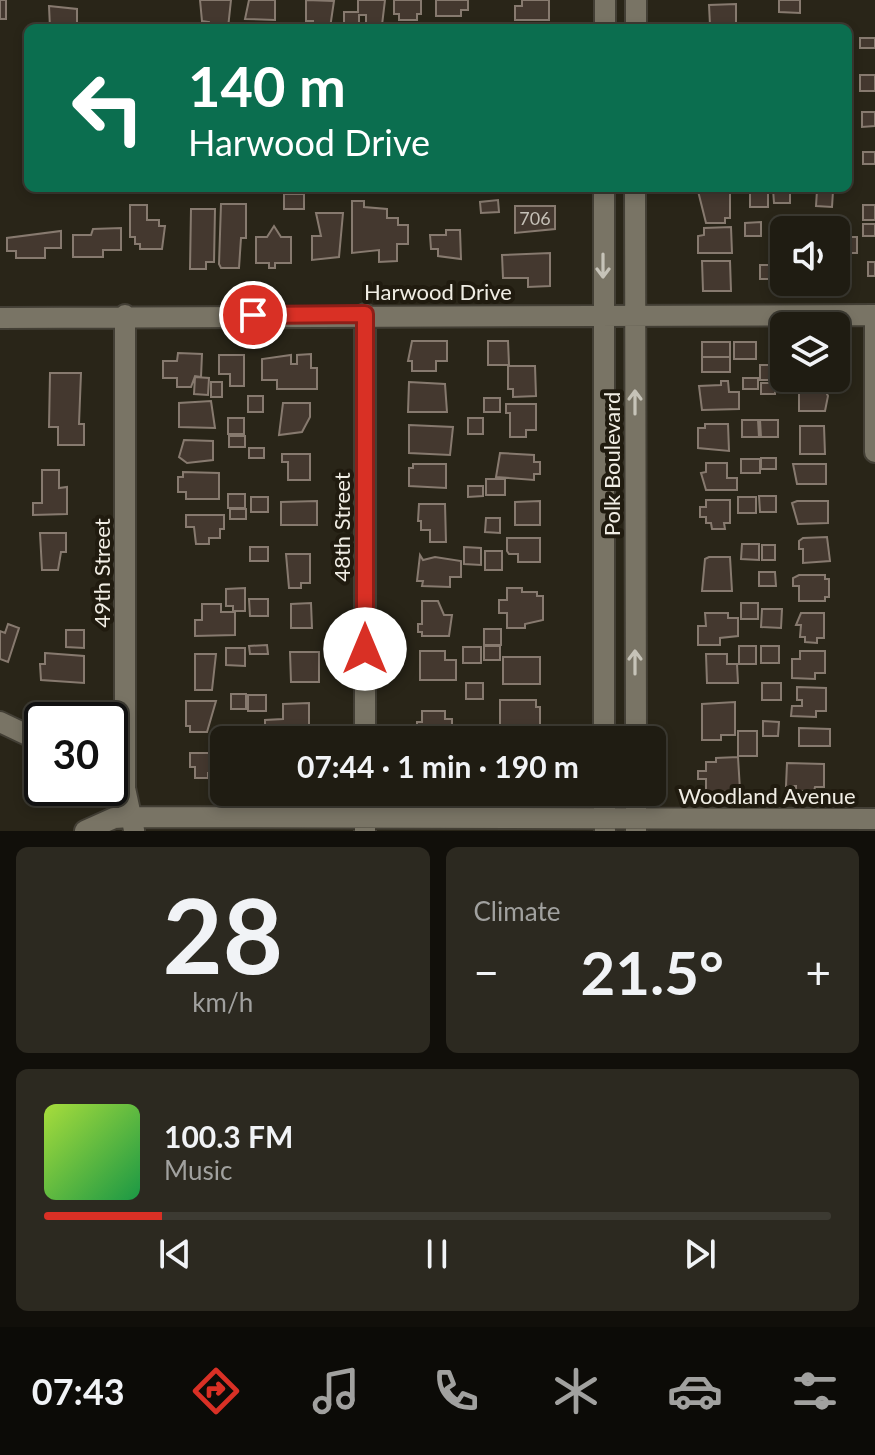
<!DOCTYPE html>
<meta charset="utf-8">
<style>
body{margin:0;font-family:Lato,sans-serif;background:#2c2920;color:#f1f3f6;height:100vh;display:flex;flex-direction:column;font-size:30px;white-space:nowrap}
*{box-sizing:border-box;margin:0}
p{font-size:26px;color:#a1a19f}
.icon{flex:none;width:44px;height:44px;fill:none;stroke:currentColor;stroke-width:2;stroke-linecap:round;stroke-linejoin:round}
.map{position:relative;height:831px;overflow:hidden}
.panel{display:flex;flex-direction:column;gap:16px;padding:16px;background:#110f0a;flex:1}
.panel>*{flex:none}
.banner{position:absolute;left:24px;top:24px;width:828px;height:168px;border-radius:12px;box-shadow:0 4px 12px #0003,0 0 0 2px #3c3a32;background:#0b6e4f;color:#fff;overflow:hidden}
.controls{position:absolute;left:770px;top:216px;display:grid;gap:16px}
.controls a{display:grid;place-items:center;width:80px;height:80px;border-radius:12px;background:#1f1c12;box-shadow:0 4px 12px #0003,0 0 0 2px #3c3a32;font-size:40px}
.speed{position:absolute;left:24px;top:702px;display:flex;gap:16px;font-size:40px;font-weight:700;text-align:center}
.speed>*{display:grid;place-content:center;width:104px;height:104px;border-radius:50%;background:#1f1c12;box-shadow:0 4px 12px #0003,0 0 0 2px #3c3a32;line-height:1}
.speed .limit{border:4px solid #111;border-radius:12px;background:#fff;color:#111}
.pin{position:absolute;display:grid;place-items:center;width:68px;height:68px;color:#fff;margin:-34px;border:4px solid #fff;border-radius:50%;box-shadow:0 2px 8px #0007}
.me{position:absolute;width:88px;margin:-44px;rotate:0deg;stroke-linejoin:round;filter:drop-shadow(0 0 6px #0008)}
.turn{display:flex;align-items:center;gap:28px;height:168px;padding:0 32px;font-size:36px}
.turn .icon{width:104px;height:104px;stroke-width:2.5}
.turn b{display:block;font-size:56px;line-height:68px}
.big{font-size:60px;font-weight:700;line-height:1.1}
.panel .card{flex:1;display:flex;flex-direction:column;justify-content:center;gap:12px;min-width:0;padding:0 28px;border-radius:12px;background:#2c2920}
.panel .dial{align-items:center;gap:0}
.dial b{font-size:104px;line-height:1}
.song{display:flex;align-items:center;gap:24px}
.cover{width:96px;height:96px;border-radius:12px;background:linear-gradient(135deg,hsl(80 70% 55%),hsl(140 70% 35%))}
.played{height:8px;border-radius:4px;background:linear-gradient(90deg,#d93025 15%,#3c3a32 15%)}
.keys{display:flex;justify-content:space-around;direction:ltr}
.heat{display:flex;justify-content:space-between;align-items:center;font-size:44px;direction:ltr}
.panel .tiles{flex:1;display:grid;gap:16px;grid-template-columns:1fr 1fr}
.card:last-child{grid-column:span 2}
.trip{position:absolute;left:210px;top:726px;width:456px;height:80px;border-radius:12px;background:#1f1c12;box-shadow:0 4px 12px #0003,0 0 0 2px #3c3a32;font-weight:700;line-height:80px;text-align:center}
.dock{display:flex;height:128px;justify-content:space-around;align-items:center;background:#0c0b07;color:#a1a19f}
.dock .icon{width:56px;height:56px}
.dock .on{color:#d93025}
.dock b{font-size:36px;color:#f1f3f6}
.map>svg:first-child{display:block}
</style>
<div class="map">
<svg width="875" height="831" viewBox="0 0 875 831">
<rect width="100%" height="100%" fill="#292518"/>
<path fill="#44382f" stroke="#877a6f" stroke-width="2" d="M 0,0 L 6,0 L 6,19 L 0,19 Z
M 200,0 L 231,0 L 228,28 L 209,28 L 209,22 L 202,21 Z
M 249,0 L 275,0 L 275,20 L 245,19 Z
M 306,0 L 334,1 L 330,28 L 313,28 L 313,21 L 306,21 Z
M 358,0 L 385,0 L 382,25 L 366,25 L 366,15 L 359,15 L 359,28 L 344,28 L 344,12 L 358,12 Z
M 394,0 L 421,0 L 421,14 L 417,14 L 417,20 L 399,20 L 399,14 L 394,14 Z
M 436,0 L 468,0 L 468,10 L 461,10 L 461,16 L 436,16 Z
M 522,0 L 549,0 L 549,20 L 515,20 L 515,6 L 522,6 Z
M 779,0 L 800,0 L 800,13 L 779,12 Z
M 736,4 L 736,25 L 710,25 L 709,5 Z
M 49,6 L 77,9 L 77,28 L 50,28 Z
M 860,38 L 875,38 L 875,48 L 860,48 Z
M 860,75 L 875,75 L 875,91 L 860,91 Z
M 862,112 L 875,112 L 875,126 L 862,127 Z
M 863,152 L 875,152 L 875,164 L 863,164 Z
M 750,189 L 768,189 L 768,207 L 750,207 Z
M 773,189 L 790,189 L 790,203 L 774,203 Z
M 817,190 L 833,191 L 832,207 L 816,206 Z
M 698,191 L 730,191 L 730,218 L 725,218 L 725,223 L 706,223 Z
M 284,194 L 304,194 L 304,209 L 284,209 Z
M 498,200 L 499,212 L 481,213 L 480,202 Z
M 352,201 L 364,201 L 364,207 L 387,209 L 387,218 L 398,218 L 398,225 L 408,225 L 408,244 L 397,244 L 397,261 L 379,262 L 379,250 L 352,253 Z
M 221,204 L 246,204 L 246,238 L 241,238 L 239,268 L 221,268 L 219,264 Z
M 130,205 L 147,205 L 147,220 L 159,220 L 159,226 L 165,226 L 162,249 L 140,249 L 140,244 L 135,244 L 135,237 L 130,237 Z
M 863,205 L 875,205 L 875,220 L 863,220 Z
M 515,206 L 555,206 L 555,229 L 515,233 Z
M 191,209 L 215,209 L 214,262 L 206,262 L 206,269 L 190,269 Z
M 316,213 L 343,213 L 339,257 L 312,260 L 312,236 L 321,236 Z
M 761,222 L 761,236 L 745,236 L 745,223 Z
M 863,224 L 875,224 L 875,236 L 863,236 Z
M 274,226 L 281,237 L 291,237 L 291,263 L 275,263 L 275,268 L 269,268 L 269,263 L 256,263 L 256,237 L 267,237 Z
M 731,227 L 732,253 L 698,253 L 698,236 L 704,235 L 704,228 Z
M 785,227 L 784,255 L 779,255 L 779,246 L 771,246 L 770,235 L 778,235 L 780,228 Z
M 121,228 L 121,250 L 103,250 L 103,257 L 73,257 L 73,235 L 91,235 L 93,229 Z
M 446,230 L 460,230 L 461,259 L 438,256 L 438,249 L 431,249 L 430,235 L 446,235 Z
M 61,231 L 61,248 L 45,248 L 45,258 L 16,258 L 16,251 L 7,251 L 7,238 Z
M 836,231 L 848,231 L 848,237 L 857,237 L 857,253 L 836,253 Z
M 550,253 L 550,286 L 528,287 L 528,278 L 503,278 L 502,255 Z
M 702,261 L 730,261 L 731,291 L 703,291 Z
M 868,262 L 875,262 L 875,276 L 868,276 Z
M 760,265 L 771,265 L 771,279 L 760,279 Z
M 412,341 L 447,341 L 447,361 L 436,361 L 436,371 L 412,371 L 412,361 L 408,361 Z
M 488,341 L 508,341 L 509,365 L 488,365 Z
M 702,342 L 730,342 L 730,357 L 702,357 Z
M 734,342 L 756,342 L 756,359 L 734,359 Z
M 178,353 L 202,354 L 201,377 L 195,376 L 191,387 L 177,387 L 177,378 L 163,378 L 163,361 L 177,361 Z
M 311,354 L 311,368 L 317,368 L 317,389 L 277,389 L 277,380 L 262,380 L 262,359 L 291,355 L 291,364 L 297,364 L 297,355 Z
M 219,355 L 244,355 L 244,386 L 230,386 L 230,374 L 219,374 Z
M 702,357 L 730,357 L 730,372 L 702,372 Z
M 760,365 L 770,365 L 770,380 L 760,380 Z
M 508,366 L 535,366 L 536,396 L 513,397 L 513,389 L 508,389 Z
M 50,373 L 81,373 L 79,424 L 84,424 L 84,445 L 58,445 L 58,427 L 49,427 Z
M 195,377 L 209,378 L 208,395 L 194,394 Z
M 743,378 L 758,378 L 758,389 L 743,389 Z
M 721,381 L 728,381 L 729,392 L 739,392 L 739,409 L 702,410 L 699,386 L 721,385 Z
M 211,382 L 222,382 L 222,397 L 211,397 Z
M 409,382 L 445,384 L 447,412 L 408,412 Z
M 761,383 L 775,383 L 775,394 L 761,394 Z
M 799,390 L 825,390 L 828,396 L 825,411 L 799,411 Z
M 248,396 L 263,396 L 263,412 L 248,412 Z
M 484,398 L 500,398 L 500,412 L 484,412 Z
M 211,401 L 215,428 L 179,427 L 179,403 Z
M 283,403 L 310,403 L 310,417 L 302,432 L 279,435 Z
M 506,404 L 536,404 L 536,430 L 526,430 L 526,437 L 510,437 L 510,413 L 506,413 Z
M 228,418 L 244,418 L 244,434 L 228,434 Z
M 468,418 L 483,418 L 483,434 L 468,434 Z
M 742,420 L 758,420 L 759,437 L 742,437 Z
M 760,420 L 778,420 L 778,437 L 761,437 Z
M 705,424 L 728,424 L 729,451 L 698,448 L 698,428 L 705,428 Z
M 409,425 L 453,427 L 450,455 L 409,453 Z
M 800,426 L 824,426 L 825,454 L 800,454 Z
M 229,436 L 245,436 L 245,447 L 229,447 Z
M 184,440 L 213,441 L 213,460 L 187,463 L 179,457 Z
M 249,448 L 264,448 L 264,458 L 249,458 Z
M 500,453 L 534,455 L 534,462 L 540,462 L 540,474 L 534,474 L 534,480 L 496,477 Z
M 282,454 L 310,454 L 310,480 L 288,480 L 288,462 L 282,462 Z
M 761,458 L 776,458 L 776,469 L 761,469 Z
M 741,459 L 760,459 L 760,473 L 741,473 Z
M 706,463 L 727,463 L 727,478 L 737,478 L 737,490 L 706,490 L 701,473 L 706,472 Z
M 413,464 L 446,464 L 446,488 L 409,486 L 409,468 L 413,468 Z
M 793,464 L 826,464 L 826,484 L 797,484 Z
M 42,470 L 59,470 L 59,488 L 67,487 L 67,514 L 33,515 L 33,503 L 42,503 Z
M 183,472 L 219,473 L 219,499 L 186,499 L 186,492 L 178,492 L 178,477 L 183,477 Z
M 486,479 L 505,479 L 505,495 L 486,495 Z
M 468,486 L 483,486 L 483,496 L 468,497 Z
M 228,494 L 245,494 L 245,508 L 228,508 Z
M 759,496 L 776,496 L 776,512 L 760,512 Z
M 251,497 L 268,497 L 268,512 L 251,512 Z
M 738,497 L 756,497 L 756,513 L 738,513 Z
M 706,500 L 730,500 L 730,523 L 724,523 L 725,529 L 712,529 L 711,523 L 706,523 L 706,517 L 700,517 L 700,507 L 706,507 Z
M 317,501 L 317,525 L 281,525 L 281,502 Z
M 540,501 L 540,525 L 515,525 L 515,502 Z
M 797,501 L 828,501 L 828,523 L 798,524 L 792,503 Z
M 419,504 L 445,504 L 446,542 L 430,542 L 430,530 L 421,530 L 421,521 L 418,521 Z
M 230,509 L 246,509 L 246,519 L 230,519 Z
M 186,515 L 224,515 L 224,529 L 220,529 L 220,538 L 209,538 L 209,544 L 196,544 L 194,527 L 186,527 Z
M 486,518 L 500,518 L 500,533 L 485,532 Z
M 40,533 L 66,533 L 66,552 L 61,552 L 58,570 L 42,570 Z
M 827,537 L 830,561 L 803,563 L 803,549 L 799,549 L 799,541 L 803,538 Z
M 507,538 L 540,538 L 540,562 L 518,562 L 518,554 L 509,554 L 507,551 Z
M 742,544 L 759,544 L 759,560 L 741,559 Z
M 762,545 L 775,545 L 775,560 L 762,560 Z
M 250,547 L 268,547 L 268,561 L 250,561 Z
M 464,547 L 481,548 L 481,565 L 464,564 Z
M 485,551 L 502,551 L 502,570 L 485,570 Z
M 286,554 L 310,554 L 310,583 L 301,583 L 301,588 L 289,588 Z
M 420,555 L 423,560 L 435,557 L 461,561 L 461,577 L 450,577 L 450,587 L 422,586 L 423,581 L 417,581 Z
M 709,557 L 730,557 L 732,591 L 702,591 L 705,559 Z
M 759,572 L 775,572 L 776,586 L 759,586 Z
M 799,575 L 825,575 L 825,579 L 829,579 L 829,597 L 825,597 L 825,601 L 799,601 L 799,586 L 793,586 L 793,578 Z
M 245,588 L 245,611 L 233,611 L 233,606 L 226,606 L 226,589 Z
M 507,588 L 522,588 L 522,592 L 537,592 L 537,596 L 543,596 L 543,620 L 525,624 L 525,628 L 507,628 L 507,613 L 499,613 L 499,600 L 507,600 Z
M 249,599 L 268,599 L 268,616 L 250,616 Z
M 422,601 L 438,601 L 444,615 L 452,615 L 449,636 L 422,636 L 422,632 L 418,632 L 418,624 L 422,624 Z
M 311,603 L 312,628 L 291,628 L 291,604 Z
M 741,603 L 758,603 L 758,619 L 741,619 Z
M 202,604 L 221,604 L 221,612 L 235,612 L 235,635 L 195,636 L 195,620 L 202,620 Z
M 762,609 L 782,609 L 781,628 L 761,627 Z
M 705,613 L 728,613 L 728,618 L 738,618 L 738,636 L 720,638 L 720,645 L 698,645 L 698,626 L 706,626 Z
M 801,613 L 824,613 L 824,638 L 817,638 L 817,643 L 805,642 L 805,637 L 800,637 L 801,625 L 796,625 Z
M 8,624 L 19,628 L 8,662 L 0,659 L 0,631 L 5,633 Z
M 484,629 L 501,629 L 501,645 L 484,645 Z
M 66,630 L 84,630 L 84,648 L 66,647 Z
M 267,645 L 268,654 L 250,654 L 249,646 Z
M 484,646 L 500,646 L 500,660 L 484,660 Z
M 739,646 L 756,646 L 756,664 L 739,664 Z
M 761,646 L 779,646 L 779,663 L 761,663 Z
M 463,647 L 481,647 L 481,663 L 463,663 Z
M 226,648 L 245,648 L 245,666 L 226,665 Z
M 420,651 L 445,651 L 445,660 L 456,660 L 456,680 L 420,680 Z
M 800,651 L 825,651 L 825,673 L 815,673 L 815,679 L 792,678 L 792,659 L 800,659 Z
M 290,652 L 319,652 L 319,682 L 291,682 Z
M 45,653 L 84,656 L 84,683 L 41,680 L 40,664 L 45,664 Z
M 195,654 L 216,654 L 212,690 L 195,690 Z
M 706,654 L 727,654 L 727,664 L 737,664 L 738,683 L 707,683 Z
M 503,657 L 540,657 L 540,684 L 503,684 Z
M 466,683 L 483,683 L 483,699 L 466,699 Z
M 762,683 L 781,683 L 781,700 L 762,700 Z
M 797,687 L 826,688 L 826,711 L 816,711 L 816,717 L 791,716 L 792,706 L 802,706 L 802,700 L 797,700 Z
M 231,694 L 246,694 L 246,709 L 231,709 Z
M 248,695 L 266,695 L 266,711 L 248,711 Z
M 500,700 L 536,700 L 536,707 L 540,707 L 540,728 L 536,728 L 536,735 L 500,735 Z
M 186,701 L 216,701 L 207,732 L 190,732 L 190,726 L 186,726 Z
M 735,702 L 735,735 L 721,735 L 721,740 L 702,740 L 702,704 Z
M 309,703 L 309,731 L 265,732 L 265,720 L 283,719 L 283,704 Z
M 422,711 L 445,711 L 445,719 L 452,719 L 452,731 L 445,731 L 445,740 L 417,740 L 417,722 L 422,722 Z
M 763,721 L 779,722 L 778,736 L 763,736 Z
M 799,728 L 830,729 L 830,746 L 799,746 Z
M 738,731 L 757,731 L 757,756 L 738,756 Z
M 190,753 L 224,753 L 224,767 L 218,767 L 219,773 L 208,773 L 208,778 L 195,778 L 195,767 L 190,767 Z
M 738,757 L 740,790 L 706,794 L 706,779 L 698,779 L 698,771 L 706,771 L 706,762 L 716,762 L 716,758 Z
M 787,763 L 824,764 L 824,787 L 815,787 L 814,791 L 796,791 L 796,786 L 786,786 Z"/>
<g fill="none" stroke-linecap="round" stroke-linejoin="round">
<g stroke="#433f35" stroke-width="24">
<path id="minor" d="M 605,28 L 605,0
M 636,28 L 636,0
M 604,188 L 604,740
M 635,188 L 636,740
M 365,314 L 365,740
M 125,315 L 125,788 L 134,830
M 875,315 L 875,452
M 0,318 L 875,315
M 0,722 L 42,742
M 365,792 L 365,831
M 604,792 L 605,831
M 636,792 L 636,831
M 85,831 L 114,818 L 130,817 L 875,819"/>
</g>
<use href="#minor" stroke="#797465" stroke-width="20"/>
</g>
<defs><path id="oneway-shaft" d="M-6 0H5M1.5-3L5.5 0L1.5 3" fill="none" stroke-width="1.6" stroke-linecap="round" stroke-linejoin="round" transform="scale(2)"/></defs>
<g stroke="#c6c3b8">
<use href="#oneway-shaft" transform="translate(603 266) rotate(90)"/>
<use href="#oneway-shaft" transform="translate(635 402) rotate(-90)"/>
<use href="#oneway-shaft" transform="translate(635 662) rotate(-90)"/>
</g>
<g fill="none" stroke-linecap="round" stroke-linejoin="round">
<g stroke="#8d1f18" stroke-width="20">
<path id="route" d="M 253,315 L 365,314 L 365,649"/>
</g>
<use href="#route" stroke="#d93025" stroke-width="14"/>
</g>
<g text-anchor="middle" dominant-baseline="central" stroke-width="8" stroke-linejoin="round" paint-order="stroke">
<g font-size="18" fill="#c5c0b7">
<text x="535" y="218">706</text>
</g>
<g font-size="22" fill="#f0ede4" stroke="#201b0f">
<text x="438" y="291">Harwood Drive</text>
<text transform="translate(611 464) rotate(-90)">Polk Boulevard</text>
<text transform="translate(341 527) rotate(-90)">48th Street</text>
<text transform="translate(101 573) rotate(-90)">49th Street</text>
<text x="767" y="795">Woodland Avenue</text>
</g>
</g>
</svg>
<div class="controls">
<a><svg class="icon" aria-label="sound" viewBox="0 0 24 24"><path d="M4 9h4l5-4v14l-5-4H4zM17 9q2 3 0 6"/></svg></a>
<a><svg class="icon" aria-label="layers" viewBox="0 0 24 24"><path d="M12 4l9 5-9 5-9-5zM3 14l9 5 9-5"/></svg></a>
</div>
<div class="speed"><div class="limit">30</div></div>
<div class="pin" style="left:253px;top:315px;background:#d93025"><svg class="icon" aria-label="arrive" viewBox="0 0 24 24"><path d="M6 21V4h12l-3 4 3 4H6"/></svg></div>
<svg class="me" style="left:365px;top:649px" viewBox="-20 -20 40 40"><circle r="19" fill="#fff"/><path d="M0-13L10 11 0 6-10 11z" fill="#d93025"/></svg>
<div class="trip">07:44 · 1 min · 190 m</div>
<div class="banner">
<div class="turn"><svg class="icon" aria-label="left" viewBox="0 0 24 24"><path d="M17 20v-9H6M10 6l-5 5 5 5"/></svg><div><b>140 m</b>Harwood Drive</div></div>
</div>
</div>
<section class="panel">
<div class="tiles">
<div class="card dial"><b>28</b><p>km/h</p></div>
<div class="card"><p>Climate</p>
<div class="heat"><a>−</a><b class="big">21.5°</b><a>+</a></div>
</div>
<div class="card">
<div class="song"><i class="cover"></i><div><b>100.3 FM</b><p>Music</p></div></div>
<div class="played"></div>
<div class="keys"><svg class="icon" aria-label="previous" viewBox="0 0 24 24"><path d="M18 5L8 12l10 7zM5 5v14"/></svg><svg class="icon" aria-label="pause" viewBox="0 0 24 24"><path d="M8 5v14M16 5v14"/></svg><svg class="icon" aria-label="next" viewBox="0 0 24 24"><path d="M6 5l10 7-10 7zM19 5v14"/></svg></div>
</div>
</div>
</section>
<nav class="dock">
<b>07:43</b>
<svg class="icon on" aria-label="directions" viewBox="0 0 24 24"><path d="M12 3l9 9-9 9-9-9zM9 14v-3h6M13 9l2 2-2 2"/></svg>
<svg class="icon" aria-label="music" viewBox="0 0 24 24"><path d="M9 18V5l10-2v13"/><circle cx="6" cy="18" r="3"/><circle cx="16" cy="16" r="3"/></svg>
<svg class="icon" aria-label="phone" viewBox="0 0 24 24"><path d="M5 4h4l2 5-3 2q2 4 5 5l2-3 5 2v4C11 20 4 13 5 4z"/></svg>
<svg class="icon" aria-label="climate" viewBox="0 0 24 24"><path d="M12 3v18M4 7l16 10M4 17L20 7"/></svg>
<svg class="icon" aria-label="car" viewBox="0 0 24 24"><path d="M5 17H2v-5l4-1 3-4h7l3 4 3 1v5h-3M9 17h6M6 11h13"/><circle cx="7" cy="17" r="2"/><circle cx="17" cy="17" r="2"/></svg>
<svg class="icon" aria-label="filters" viewBox="0 0 24 24"><path d="M4 7h16M4 17h16"/><circle cx="9" cy="7" r="2"/><circle cx="15" cy="17" r="2"/></svg>
</nav>
